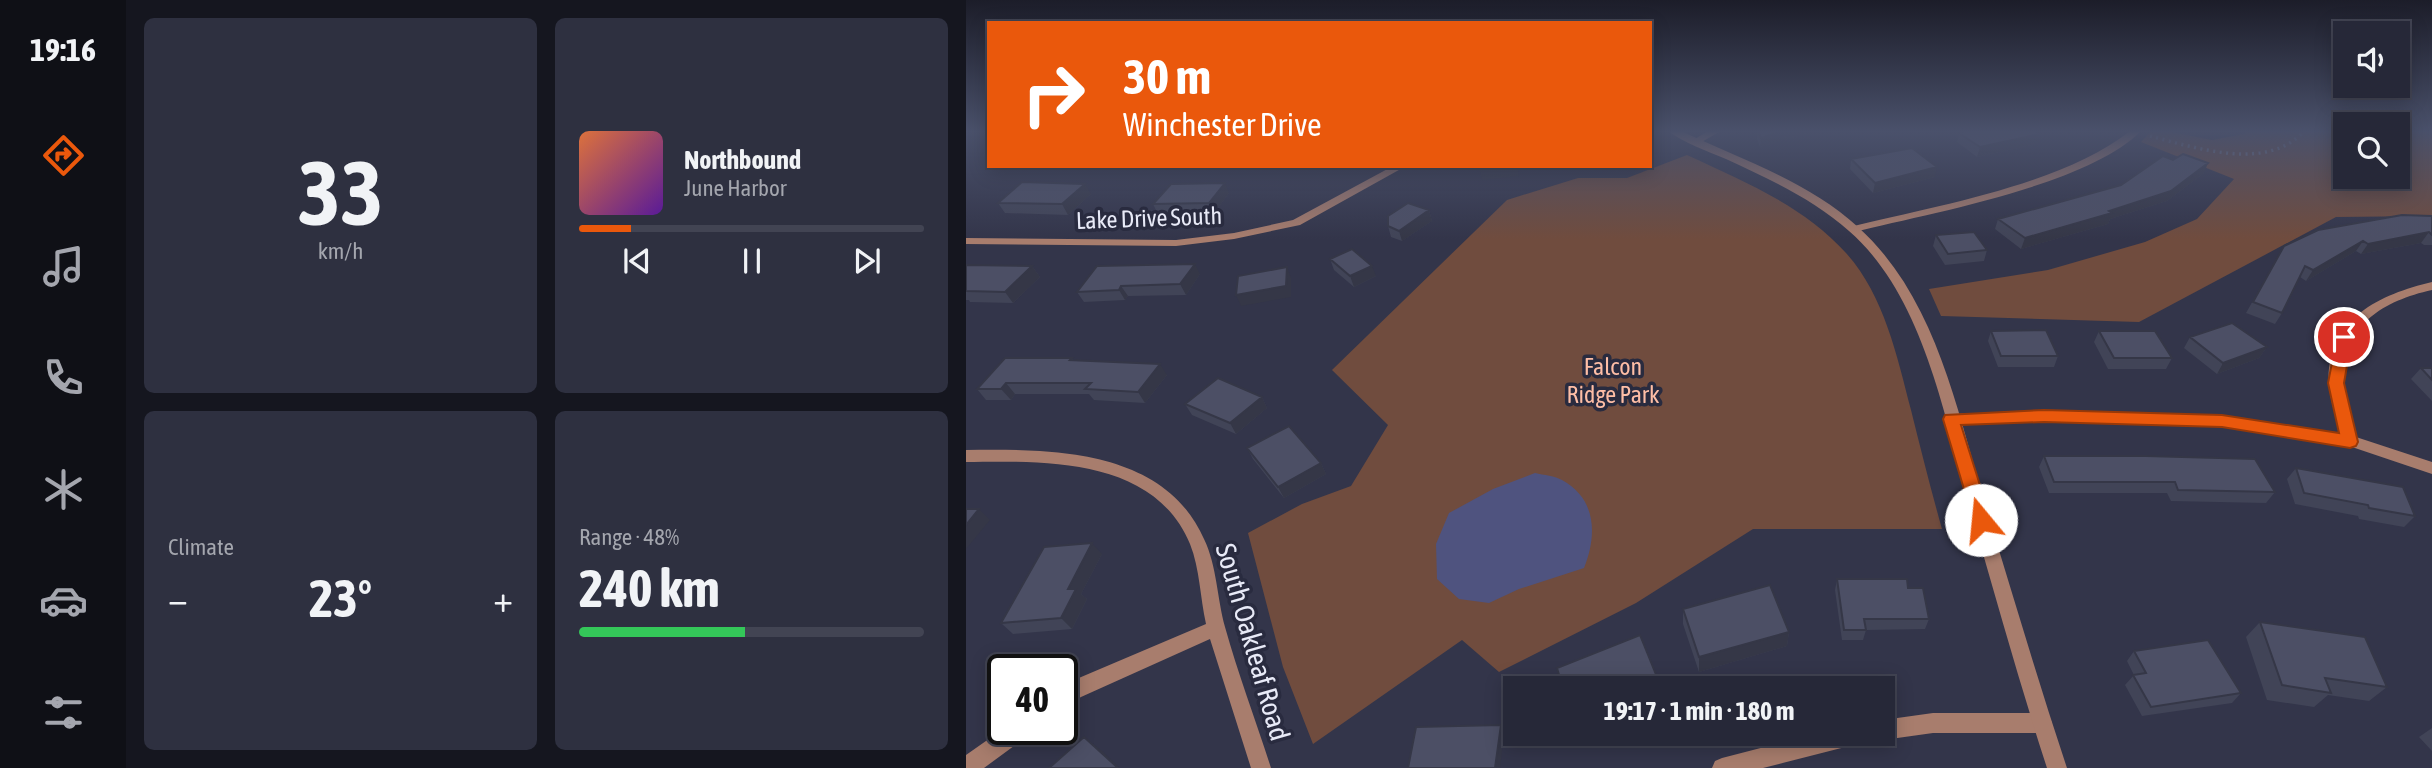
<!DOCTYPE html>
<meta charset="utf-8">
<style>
body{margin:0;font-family:"Asap Condensed",sans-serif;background:#2e3040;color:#f1f3f6;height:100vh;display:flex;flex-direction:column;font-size:26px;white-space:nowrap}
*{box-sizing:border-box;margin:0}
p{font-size:23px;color:#a4a6ae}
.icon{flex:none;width:38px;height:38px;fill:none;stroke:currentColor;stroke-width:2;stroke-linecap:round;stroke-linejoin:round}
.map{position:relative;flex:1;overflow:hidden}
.drawer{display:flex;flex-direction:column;gap:18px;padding:18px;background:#15161f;width:840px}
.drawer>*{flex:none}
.hud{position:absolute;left:21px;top:21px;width:665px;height:147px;border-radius:0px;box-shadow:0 4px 18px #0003,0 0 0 2px #424453;background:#ea580c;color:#fff;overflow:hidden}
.buttons{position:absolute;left:1367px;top:21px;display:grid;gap:14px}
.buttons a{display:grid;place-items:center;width:77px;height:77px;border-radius:0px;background:#262838;box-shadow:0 4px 18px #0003,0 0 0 2px #424453;font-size:35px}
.speed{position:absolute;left:21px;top:654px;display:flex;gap:14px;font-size:35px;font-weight:700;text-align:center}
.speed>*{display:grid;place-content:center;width:91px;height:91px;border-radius:50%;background:#262838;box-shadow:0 4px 18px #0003,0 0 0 2px #424453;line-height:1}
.speed .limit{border:4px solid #111;border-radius:10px;background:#fff;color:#111}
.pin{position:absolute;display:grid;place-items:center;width:60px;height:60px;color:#fff;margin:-30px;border:4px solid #fff;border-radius:50%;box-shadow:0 2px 7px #0007}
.me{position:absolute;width:77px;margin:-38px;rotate:343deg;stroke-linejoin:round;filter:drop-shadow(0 0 5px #0008)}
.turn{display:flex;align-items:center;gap:24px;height:147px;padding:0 21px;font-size:32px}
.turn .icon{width:91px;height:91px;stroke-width:2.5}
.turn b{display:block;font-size:49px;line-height:60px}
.big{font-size:52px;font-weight:700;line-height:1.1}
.drawer .tile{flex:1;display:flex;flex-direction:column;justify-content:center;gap:10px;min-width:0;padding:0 24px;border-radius:10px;background:#2e3040}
.drawer .dial{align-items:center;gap:0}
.dial b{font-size:91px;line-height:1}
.song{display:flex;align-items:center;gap:21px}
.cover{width:84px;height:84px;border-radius:10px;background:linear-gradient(135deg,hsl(20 70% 55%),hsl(270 70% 35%))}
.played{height:7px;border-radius:4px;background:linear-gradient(90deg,#ea580c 15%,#424453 15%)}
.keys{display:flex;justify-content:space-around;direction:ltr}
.heat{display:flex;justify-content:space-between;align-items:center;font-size:38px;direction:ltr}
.charge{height:10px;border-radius:5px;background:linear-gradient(90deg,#34c759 48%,#424453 0)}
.drawer .tiles{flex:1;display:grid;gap:18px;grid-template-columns:repeat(2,1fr)}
.trip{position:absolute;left:537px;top:676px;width:392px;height:70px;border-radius:0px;background:#262838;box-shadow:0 4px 18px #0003,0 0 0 2px #424453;font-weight:700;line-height:70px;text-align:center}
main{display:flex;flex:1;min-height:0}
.tab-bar{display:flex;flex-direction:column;width:126px;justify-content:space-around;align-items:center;background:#0f1016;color:#a4a6ae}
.tab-bar .icon{width:49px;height:49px}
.tab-bar .selected{color:#ea580c}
.tab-bar b{font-size:32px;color:#f1f3f6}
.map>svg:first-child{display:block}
</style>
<main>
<nav class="tab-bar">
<b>19:16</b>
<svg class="icon selected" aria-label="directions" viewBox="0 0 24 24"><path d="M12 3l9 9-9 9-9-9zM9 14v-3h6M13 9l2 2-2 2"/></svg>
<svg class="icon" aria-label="music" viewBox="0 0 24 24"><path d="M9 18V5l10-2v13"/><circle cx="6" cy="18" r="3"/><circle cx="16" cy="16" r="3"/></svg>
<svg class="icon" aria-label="phone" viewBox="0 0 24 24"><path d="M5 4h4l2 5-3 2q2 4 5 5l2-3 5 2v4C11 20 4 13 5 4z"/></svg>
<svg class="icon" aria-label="climate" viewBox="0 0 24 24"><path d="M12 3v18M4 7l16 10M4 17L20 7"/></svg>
<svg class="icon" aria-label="car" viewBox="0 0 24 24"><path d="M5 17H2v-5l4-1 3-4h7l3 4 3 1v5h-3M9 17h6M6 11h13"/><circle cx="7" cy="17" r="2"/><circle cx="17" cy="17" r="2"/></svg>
<svg class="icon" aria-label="filters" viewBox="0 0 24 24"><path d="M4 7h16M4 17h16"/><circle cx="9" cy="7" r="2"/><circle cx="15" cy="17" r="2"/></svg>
</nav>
<section class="drawer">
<div class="tiles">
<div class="tile dial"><b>33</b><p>km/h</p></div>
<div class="tile">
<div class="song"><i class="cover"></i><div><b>Northbound</b><p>June Harbor</p></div></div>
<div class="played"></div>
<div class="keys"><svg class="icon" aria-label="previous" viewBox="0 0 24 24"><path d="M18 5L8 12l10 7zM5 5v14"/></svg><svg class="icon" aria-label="pause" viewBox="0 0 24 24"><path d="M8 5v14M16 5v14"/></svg><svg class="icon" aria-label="next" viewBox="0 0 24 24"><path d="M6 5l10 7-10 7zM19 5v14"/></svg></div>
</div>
<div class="tile"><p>Climate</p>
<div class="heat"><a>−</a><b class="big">23°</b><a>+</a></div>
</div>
<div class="tile"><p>Range · 48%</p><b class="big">240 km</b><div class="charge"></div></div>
</div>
</section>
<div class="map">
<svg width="1466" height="768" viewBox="0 0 1466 768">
<rect width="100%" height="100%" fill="#33354a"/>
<path fill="#704c3e" d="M 1185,131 L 1200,131 L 1246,140 L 1278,134 L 1280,131 L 1379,131 L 1379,177 L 1432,177 L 1432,131 L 1466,131 L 1466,216 L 1370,217 L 1173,322 L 975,316 L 963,289 L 1082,270 L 1179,242 L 1231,219 L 1268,179 L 1175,142 Z
M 721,155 C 777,181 838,206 880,253 C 918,295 931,356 945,410 C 955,450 965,490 976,529 L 787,529 L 670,603 L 533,672 L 496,640 L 347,744 L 317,667 L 282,533 L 336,504 L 385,486 L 422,425 L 366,370 L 541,200 L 612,178 L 661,178 Z"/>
<path fill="#4f537f" d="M 569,473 C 578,475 589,476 596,480 C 631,499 631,536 618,568 L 553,589 L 523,603 L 493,599 L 471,579 L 470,544 L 483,513 L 527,489 Z"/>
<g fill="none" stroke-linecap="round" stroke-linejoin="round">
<path stroke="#7d7f90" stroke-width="3.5" stroke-dasharray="2 4.5" stroke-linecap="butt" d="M 1184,136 C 1231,148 1301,172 1338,131"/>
<path fill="#a87d6d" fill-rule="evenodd" d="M 742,131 L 755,131 L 732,144 L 724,142 Z
M 1164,131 L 1175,131 C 1120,186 964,213 888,232 L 882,229 L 884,227 C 968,206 1096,185 1164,131 Z
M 427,166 L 440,166 L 334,225 L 268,239 L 210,246 L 0,244 L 0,238 L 210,240 L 268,233 L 327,220 Z
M 1466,282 L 1466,290 C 1416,301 1374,327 1377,384 C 1378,402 1385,420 1390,437 L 1466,462 L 1466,474 L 1383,446 L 1256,426 L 1078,421 L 985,424 L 980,423 L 978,419 L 980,415 L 985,414 L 1078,411 L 1256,416 L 1375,434 C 1370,418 1365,403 1363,387 C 1358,321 1411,295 1466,282 Z
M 0,450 C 84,449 198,448 238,539 C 251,566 251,598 259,627 C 272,674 290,721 305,768 L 285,768 L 244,639 L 115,697 L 96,708 L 96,687 L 101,683 L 240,624 C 234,598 234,569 224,544 C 188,457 78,461 0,462 Z
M 967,713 L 1076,713 L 1083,716 L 1086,723 L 1083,730 L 1076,733 L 967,733 L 917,740 L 910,737 L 908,733 L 917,733 L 917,720 Z
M 37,729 L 63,730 L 60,737 L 18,768 L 0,768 L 0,755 Z
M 853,733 L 905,733 L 902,740 L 895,743 L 797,768 L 746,768 L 749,761 L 756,758 Z"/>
<path fill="#a87d6d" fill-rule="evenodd" d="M 702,131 L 715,131 C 775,159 843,182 892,227 C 972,299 992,416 1022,514 C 1048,599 1073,684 1101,768 L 1081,768 C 1054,685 1031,602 1007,519 C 980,425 960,298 883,231 C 847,199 803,179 760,159 C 741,151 718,143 702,131 Z"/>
</g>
<path fill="#414457" d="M 791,131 L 849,131 L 794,147 L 791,139 Z
M 993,133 L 1074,134 L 1070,144 L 1011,157 L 991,142 Z
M 885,159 L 969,177 L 907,193 L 884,169 Z
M 1238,173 L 1201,201 L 1144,219 L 1142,224 L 1055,249 L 1029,229 L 1032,219 Z
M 263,193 L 248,213 L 192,214 L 187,204 Z
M 125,194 L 102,215 L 39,213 L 32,203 Z
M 463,210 L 466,221 L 436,241 L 425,237 L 422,226 Z
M 1466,216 L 1466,245 L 1458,245 L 1455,243 L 1395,254 L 1390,251 L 1340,281 L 1334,277 L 1316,313 L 1309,324 L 1280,313 L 1318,246 Z
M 970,235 L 1021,250 L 1018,261 L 979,265 L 967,246 Z
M 364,259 L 410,276 L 388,287 L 368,270 Z
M 0,265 L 66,266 L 74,277 L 47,303 L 4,302 L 3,300 L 0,300 Z
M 234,274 L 220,295 L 162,296 L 159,300 L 118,302 L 111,292 Z
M 1025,331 L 1092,356 L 1088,367 L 1032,367 L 1022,341 Z
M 1133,331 L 1206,358 L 1200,369 L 1142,369 L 1128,342 Z
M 1224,337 L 1301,347 L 1293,358 L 1251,374 L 1218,348 Z
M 106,358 L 107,360 L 201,375 L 179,403 L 128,400 L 123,394 L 49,394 L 45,400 L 20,400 L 11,389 Z
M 1455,368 L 1466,368 L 1466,401 L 1445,379 Z
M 296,397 L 301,408 L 270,434 L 226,415 L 219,404 Z
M 281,448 L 355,463 L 360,474 L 318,498 L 287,459 Z
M 1078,456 L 1309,492 L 1300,503 L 1205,501 L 1201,493 L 1083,493 L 1073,467 Z
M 1330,468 L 1449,516 L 1438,527 L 1393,519 L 1392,516 L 1329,504 L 1321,479 Z
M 136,554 L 115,594 L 121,599 L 106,629 L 47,634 L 35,623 Z
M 871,579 L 942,588 L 963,619 L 959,629 L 900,630 L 897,640 L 876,640 L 869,590 Z
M 717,609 L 823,632 L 821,646 L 733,672 L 717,624 Z
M 1294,622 L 1421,687 L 1403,701 L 1362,695 L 1348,707 L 1301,700 L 1280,637 Z
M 1168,651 L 1275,693 L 1266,703 L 1176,716 L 1159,685 L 1168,675 L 1161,661 Z
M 1466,728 L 1466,751 L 1453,737 Z"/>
<path fill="#353747" d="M 816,131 L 849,131 L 794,147 L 795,138 Z
M 1074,134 L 1070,144 L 1011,157 L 1014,147 Z
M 1242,163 L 1238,173 L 1201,201 L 1144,219 L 1142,224 L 1055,249 L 1059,238 Z
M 551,166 L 553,176 L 516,180 L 514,170 Z
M 971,167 L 969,177 L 907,193 L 909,183 Z
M 259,183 L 263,193 L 248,213 L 243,203 Z
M 119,184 L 125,194 L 102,215 L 96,204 Z
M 463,210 L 466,221 L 436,241 L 433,231 Z
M 1463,232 L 1455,243 L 1395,254 L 1402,244 Z
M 1397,241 L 1390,251 L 1340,281 L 1347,270 Z
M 229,264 L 234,274 L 220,295 L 214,284 Z
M 66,266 L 74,277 L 47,303 L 39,292 Z
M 406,266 L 410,276 L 388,287 L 384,276 Z
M 321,267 L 325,278 L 325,297 L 275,306 L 270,295 Z
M 155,286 L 162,296 L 159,300 L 153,290 Z
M 1301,347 L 1293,358 L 1251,374 L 1257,363 Z
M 194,364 L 201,375 L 179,403 L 172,392 Z
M 40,383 L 49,394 L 45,400 L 35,389 Z
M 296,397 L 301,408 L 270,434 L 264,423 Z
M 355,463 L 360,474 L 318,498 L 312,487 Z
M 13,509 L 24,520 L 0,549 L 0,525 Z
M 126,543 L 136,554 L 115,594 L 121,599 L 106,629 L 95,618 L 102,589 Z
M 823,632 L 821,646 L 733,672 L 733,657 Z
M 693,682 L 694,688 L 679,688 Z
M 535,725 L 538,734 L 534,768 L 529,768 Z
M 118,737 L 135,750 L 154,768 L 152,768 Z"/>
<path fill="#4c4f65" stroke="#353747" stroke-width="2" d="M 792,131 L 816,131 L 795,138 Z
M 999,131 L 1069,131 L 1074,134 L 1014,147 L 993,133 Z
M 946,148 L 971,167 L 909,183 L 885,159 Z
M 1217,154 L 1242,163 L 1205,191 L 1143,211 L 1146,213 L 1059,238 L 1032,219 L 1155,185 L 1197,156 L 1207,160 Z
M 513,166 L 547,166 L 514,170 Z
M 56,182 L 119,184 L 96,204 L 32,203 Z
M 259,183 L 243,203 L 187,204 L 205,184 Z
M 442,203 L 463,210 L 433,231 L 422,226 L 422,216 Z
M 1436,215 L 1466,216 L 1466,235 L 1463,232 L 1402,244 L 1397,241 L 1347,270 L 1339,266 L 1316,313 L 1287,302 L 1318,246 L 1352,230 Z
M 1008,232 L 1021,250 L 982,254 L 970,235 Z
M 386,249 L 406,266 L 384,276 L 364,259 Z
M 229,264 L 214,284 L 155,286 L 153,290 L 111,292 L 131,266 Z
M 0,265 L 66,266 L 39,292 L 0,291 Z
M 321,267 L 320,286 L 270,295 L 272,276 Z
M 1266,323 L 1301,347 L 1257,363 L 1224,337 Z
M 1080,330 L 1092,356 L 1035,356 L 1025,331 Z
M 1133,331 L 1189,331 L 1206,358 L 1148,358 Z
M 39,358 L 106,358 L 104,360 L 194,364 L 172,392 L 119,389 L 125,383 L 40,383 L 35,389 L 11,389 Z
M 1455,368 L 1466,368 L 1466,380 Z
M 252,378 L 296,397 L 264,423 L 219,404 Z
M 323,426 L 355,463 L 312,487 L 281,448 Z
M 1078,456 L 1180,456 L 1289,459 L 1309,492 L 1212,490 L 1209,482 L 1088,482 Z
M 1330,468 L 1437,487 L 1449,516 L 1403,508 L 1402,505 L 1338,493 Z
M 0,509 L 13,509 L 0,525 Z
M 126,543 L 102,589 L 110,589 L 95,618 L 35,623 L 78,547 Z
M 871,579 L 941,579 L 942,588 L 957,588 L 963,619 L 898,619 L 900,630 L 878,630 Z
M 804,585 L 823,632 L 733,657 L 717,609 Z
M 1294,622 L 1399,637 L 1421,687 L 1359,678 L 1365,693 L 1316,685 Z
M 674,635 L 693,682 L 679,688 L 597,688 L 591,668 Z
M 1242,640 L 1275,693 L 1185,707 L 1167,675 L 1180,673 L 1168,651 Z
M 535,725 L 529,768 L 442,768 L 450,727 Z
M 118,737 L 152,768 L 83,768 Z"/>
<linearGradient id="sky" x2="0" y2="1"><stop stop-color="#1c1d29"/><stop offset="0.55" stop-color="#4a516b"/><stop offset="1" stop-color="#4a516b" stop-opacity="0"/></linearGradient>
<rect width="1466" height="239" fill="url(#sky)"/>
<path fill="#ea580c" stroke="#983908" stroke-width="2" d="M 1378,332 L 1386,337 L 1378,383 L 1392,442 L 1390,446 L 1384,448 L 1256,427 L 1078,422 L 995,425 L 1025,520 L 1022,526 L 1015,528 L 1009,526 L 977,419 L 979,415 L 1078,410 L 1256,415 L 1373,433 L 1362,383 L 1371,337 Z"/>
<g text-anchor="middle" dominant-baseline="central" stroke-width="7" stroke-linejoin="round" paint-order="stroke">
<g font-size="24" fill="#e8eaf7" stroke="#292b3f">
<text transform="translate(183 218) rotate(-2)">Lake Drive South</text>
</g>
<g font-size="24" fill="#febea6" stroke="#292b3f">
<text x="647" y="366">Falcon<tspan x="647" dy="28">Ridge Park</tspan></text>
</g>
<g font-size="28" fill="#e8eaf7" stroke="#292b3f">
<text transform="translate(287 642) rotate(74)">South Oakleaf Road</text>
</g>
</g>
</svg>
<div class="buttons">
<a><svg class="icon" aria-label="sound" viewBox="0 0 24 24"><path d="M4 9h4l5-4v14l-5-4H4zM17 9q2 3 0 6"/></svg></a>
<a><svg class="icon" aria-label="search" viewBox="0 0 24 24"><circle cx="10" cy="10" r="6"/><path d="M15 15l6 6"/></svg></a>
</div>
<div class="speed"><div class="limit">40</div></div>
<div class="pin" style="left:1378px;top:337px;background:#d93025"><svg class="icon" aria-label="arrive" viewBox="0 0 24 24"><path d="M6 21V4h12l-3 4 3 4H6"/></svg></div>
<svg class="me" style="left:1015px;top:520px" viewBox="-20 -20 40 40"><circle r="19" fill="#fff"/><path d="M0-13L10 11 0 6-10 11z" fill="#ea580c"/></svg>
<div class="trip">19:17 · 1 min · 180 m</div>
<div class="hud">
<div class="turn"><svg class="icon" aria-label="right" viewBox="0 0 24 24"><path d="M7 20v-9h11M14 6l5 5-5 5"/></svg><div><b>30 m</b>Winchester Drive</div></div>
</div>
</div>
</main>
